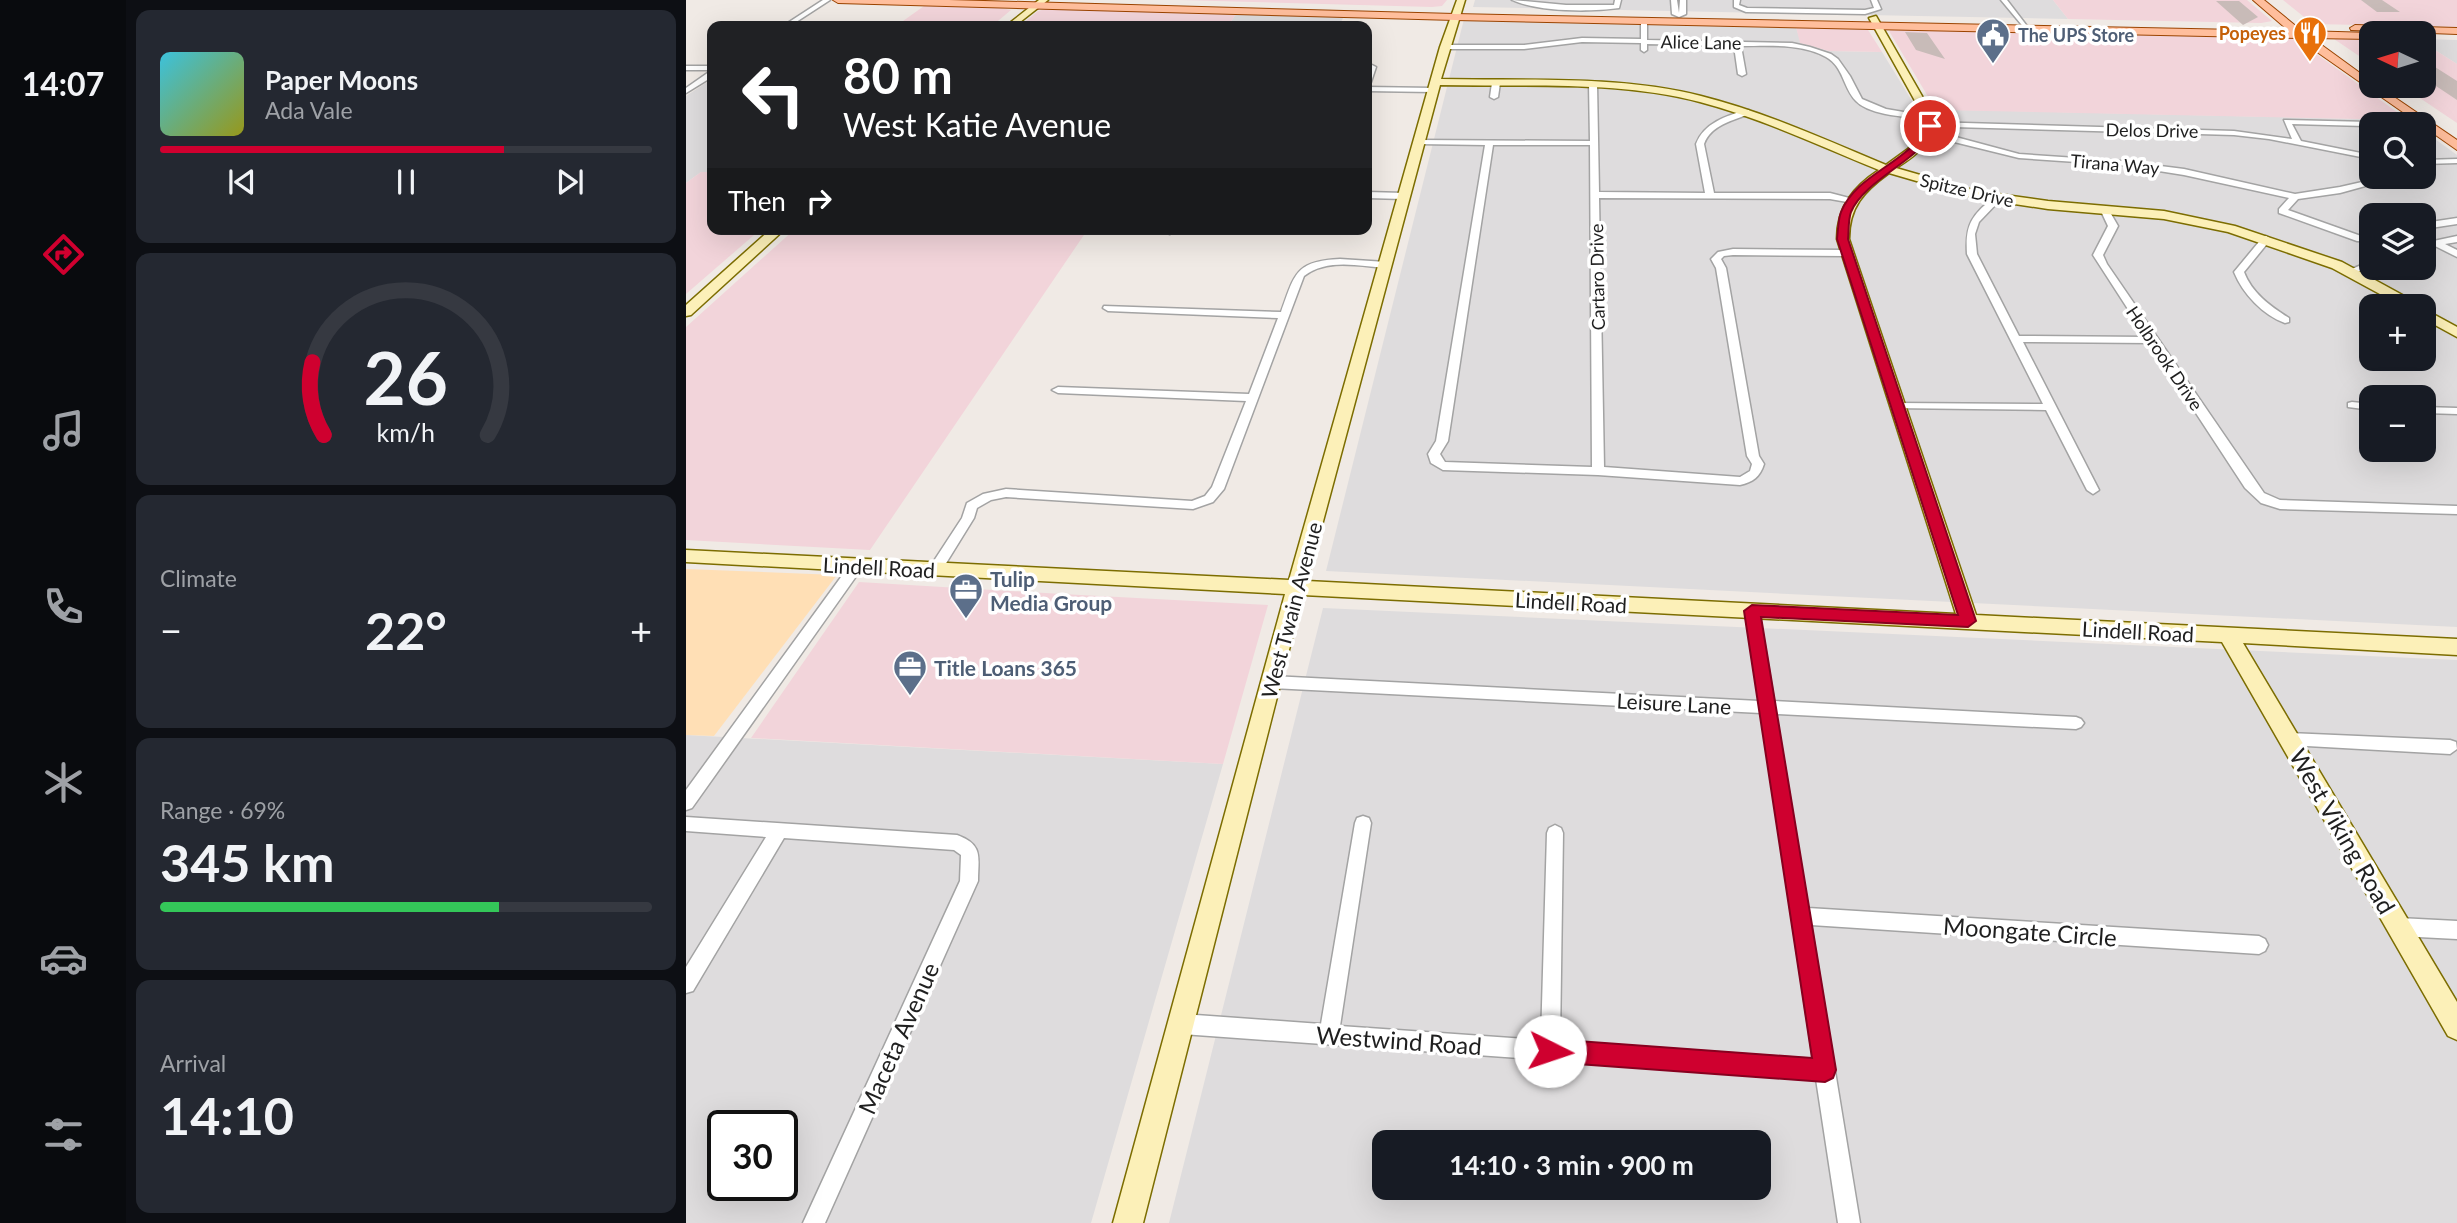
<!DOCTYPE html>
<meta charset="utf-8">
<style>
body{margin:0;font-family:Lato,sans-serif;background:#242831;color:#f1f3f6;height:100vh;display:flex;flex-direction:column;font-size:26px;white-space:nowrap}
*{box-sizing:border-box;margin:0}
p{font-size:23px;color:#9ea1a6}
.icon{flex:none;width:38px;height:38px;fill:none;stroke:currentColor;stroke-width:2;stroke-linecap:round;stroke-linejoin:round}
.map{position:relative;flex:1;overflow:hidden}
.sheet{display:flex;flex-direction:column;gap:10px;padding:10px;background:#0d0f14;width:560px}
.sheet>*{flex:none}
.top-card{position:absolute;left:21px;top:21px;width:665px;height:214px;border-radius:14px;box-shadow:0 7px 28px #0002;background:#202124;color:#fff;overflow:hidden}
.needle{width:46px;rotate:274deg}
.tools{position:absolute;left:1673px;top:21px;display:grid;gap:14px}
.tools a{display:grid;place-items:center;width:77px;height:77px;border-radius:14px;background:#171b24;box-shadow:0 7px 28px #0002;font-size:35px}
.speed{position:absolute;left:21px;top:1110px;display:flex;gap:14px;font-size:35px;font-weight:700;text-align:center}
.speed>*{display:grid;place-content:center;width:91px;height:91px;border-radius:50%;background:#171b24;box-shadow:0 7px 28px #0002;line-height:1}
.speed .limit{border:4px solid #111;border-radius:10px;background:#fff;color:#111}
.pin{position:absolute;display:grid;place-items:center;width:60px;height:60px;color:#fff;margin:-30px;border:4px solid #fff;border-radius:50%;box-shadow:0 2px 7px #0007}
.me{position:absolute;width:77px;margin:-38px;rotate:94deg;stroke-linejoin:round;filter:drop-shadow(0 0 5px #0008)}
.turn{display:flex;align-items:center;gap:24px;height:147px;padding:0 21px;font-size:32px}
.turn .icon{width:91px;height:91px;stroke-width:2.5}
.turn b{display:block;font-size:49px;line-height:60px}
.then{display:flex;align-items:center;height:66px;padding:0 21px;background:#0003;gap:14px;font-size:26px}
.big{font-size:52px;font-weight:700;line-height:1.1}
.sheet .widget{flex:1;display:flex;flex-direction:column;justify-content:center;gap:10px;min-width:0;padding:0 24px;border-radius:14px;background:#242831}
.sheet .dial{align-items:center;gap:0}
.dial svg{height:182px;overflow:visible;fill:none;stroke:#363941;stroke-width:7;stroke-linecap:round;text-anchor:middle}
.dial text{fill:#f1f3f6;stroke:none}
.song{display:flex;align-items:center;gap:21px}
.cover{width:84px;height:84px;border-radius:10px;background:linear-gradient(135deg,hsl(190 70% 55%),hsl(60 70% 35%))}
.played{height:7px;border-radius:4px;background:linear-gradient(90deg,#cf002f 70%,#363941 70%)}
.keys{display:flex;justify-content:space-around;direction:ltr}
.heat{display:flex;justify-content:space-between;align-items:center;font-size:38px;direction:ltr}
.charge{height:10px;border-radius:5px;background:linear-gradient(90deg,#34c759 69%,#363941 0)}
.trip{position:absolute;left:686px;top:1130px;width:399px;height:70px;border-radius:14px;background:#171b24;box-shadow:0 7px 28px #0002;font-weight:700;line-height:70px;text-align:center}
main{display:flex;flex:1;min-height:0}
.dock{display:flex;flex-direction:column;width:126px;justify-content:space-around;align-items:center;background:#090b0e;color:#9ea1a6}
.dock .icon{width:49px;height:49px}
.dock .selected{color:#cf002f}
.dock b{font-size:32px;color:#f1f3f6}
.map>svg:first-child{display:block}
</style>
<main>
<nav class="dock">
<b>14:07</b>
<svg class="icon selected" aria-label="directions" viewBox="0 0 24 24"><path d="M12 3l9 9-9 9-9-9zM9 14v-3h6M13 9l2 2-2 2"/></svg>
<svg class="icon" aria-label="music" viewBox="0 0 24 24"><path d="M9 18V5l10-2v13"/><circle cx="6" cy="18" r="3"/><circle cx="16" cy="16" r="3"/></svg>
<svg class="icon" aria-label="phone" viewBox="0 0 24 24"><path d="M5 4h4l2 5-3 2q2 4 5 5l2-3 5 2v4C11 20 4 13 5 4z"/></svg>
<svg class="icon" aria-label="climate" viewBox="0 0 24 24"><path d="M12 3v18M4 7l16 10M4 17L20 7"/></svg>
<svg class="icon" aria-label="car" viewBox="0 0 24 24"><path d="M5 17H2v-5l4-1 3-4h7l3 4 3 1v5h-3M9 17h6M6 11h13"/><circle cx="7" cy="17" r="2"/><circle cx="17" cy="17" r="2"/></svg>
<svg class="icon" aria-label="filters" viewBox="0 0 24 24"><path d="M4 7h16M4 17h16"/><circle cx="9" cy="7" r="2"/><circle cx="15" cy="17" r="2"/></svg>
</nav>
<section class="sheet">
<div class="widget">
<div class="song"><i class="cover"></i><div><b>Paper Moons</b><p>Ada Vale</p></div></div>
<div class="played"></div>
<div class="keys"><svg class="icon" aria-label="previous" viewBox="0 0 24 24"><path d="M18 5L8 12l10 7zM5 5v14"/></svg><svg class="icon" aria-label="pause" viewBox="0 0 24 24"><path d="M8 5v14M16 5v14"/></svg><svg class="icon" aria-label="next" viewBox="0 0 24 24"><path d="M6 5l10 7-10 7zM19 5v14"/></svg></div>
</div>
<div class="widget dial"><svg viewBox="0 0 100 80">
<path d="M14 69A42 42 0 1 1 86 69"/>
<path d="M14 69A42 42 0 0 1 9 37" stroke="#cf002f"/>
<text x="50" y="56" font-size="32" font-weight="700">26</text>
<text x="50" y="72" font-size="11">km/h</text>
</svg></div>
<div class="widget"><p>Climate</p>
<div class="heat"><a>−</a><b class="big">22°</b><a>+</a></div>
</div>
<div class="widget"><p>Range · 69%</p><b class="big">345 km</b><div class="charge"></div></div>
<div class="widget"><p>Arrival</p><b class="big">14:10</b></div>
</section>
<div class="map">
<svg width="1771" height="1223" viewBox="0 0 1771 1223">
<rect width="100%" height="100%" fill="#f0eae5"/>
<path fill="#dedcdd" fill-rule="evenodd" d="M 789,0 L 1367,0 L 1382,19 L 787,7 Z
M 550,14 L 658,16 L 653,26 L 542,26 Z
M 778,19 L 1110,27 L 1115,43 L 1143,51 L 1196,52 L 1231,109 L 1722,120 L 1728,124 L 1685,124 L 1685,177 L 1738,177 L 1738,131 L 1771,155 L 1771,627 L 640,571 ZM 1685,215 L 1738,215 L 1738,268 L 1685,268 ZM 1685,306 L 1738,306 L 1738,359 L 1685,359 ZM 1685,397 L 1738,397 L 1738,450 L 1685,450 Z
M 1738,39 L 1771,40 L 1771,64 L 1738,43 Z
M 26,79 L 26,172 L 15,172 L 0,183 L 0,96 Z
M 637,608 L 1771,660 L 1771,1223 L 483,1223 ZM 698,1143 L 1073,1143 L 1073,1188 L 698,1188 Z
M 0,735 L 537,764 L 405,1223 L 0,1223 ZM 37,1125 L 96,1125 L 96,1185 L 37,1185 Z"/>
<path fill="#f2d4da" d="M 493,0 L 761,0 L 756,6 L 746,7 Z
M 1367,0 L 1561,0 L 1586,21 L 1575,23 L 1382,19 Z
M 1597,0 L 1771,0 L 1771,27 L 1627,24 Z
M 238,6 L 310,7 L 325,10 L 306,26 L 210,26 Z
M 360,9 L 550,14 L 542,26 L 334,26 L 352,11 Z
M 1110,27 L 1182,30 L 1196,52 L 1143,51 L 1114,43 Z
M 1208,28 L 1602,37 L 1611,40 L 1722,120 L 1250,110 L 1203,31 Z
M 1645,37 L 1685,38 L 1685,64 Z
M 1738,43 L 1771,64 L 1771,123 L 1716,86 L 1738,86 Z
M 15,172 L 26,172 L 26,229 L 75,229 L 0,294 L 0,183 Z
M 109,229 L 402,229 L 184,550 L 0,540 L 0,327 Z
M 173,582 L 376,594 L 582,605 L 537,764 L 65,738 Z"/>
<path fill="#ffdfb5" d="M 0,569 L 151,575 L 28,736 L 0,735 Z"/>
<path fill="#c8bbb8" d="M 1675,0 L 1696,0 L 1714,12 L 1691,12 Z
M 1530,1 L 1553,1 L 1572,17 L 1557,25 Z
M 1219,32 L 1241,33 L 1259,59 L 1230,50 Z
M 1738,60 L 1771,81 L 1771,100 L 1738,78 Z"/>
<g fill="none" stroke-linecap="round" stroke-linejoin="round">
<g stroke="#a3a3a3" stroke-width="3">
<path id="street" d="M 137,0 L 144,0 L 104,26 L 97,26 Z
M 826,0 L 880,5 L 928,5 L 929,0 L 935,0 L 933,8 C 904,12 853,12 826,0 Z
M 985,0 L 991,0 L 993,13 L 994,0 L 1000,0 L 1000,14 L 993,17 L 986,14 Z
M 1048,0 L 1054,0 L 1053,5 L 1061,8 L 1179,10 L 1188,8 L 1185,0 L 1191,0 L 1195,9 L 1179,14 L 1060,12 L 1048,7 Z
M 1315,0 L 1321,0 L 1344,30 L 1340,30 Z
M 958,19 L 961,21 L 961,40 L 1106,43 L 1124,47 L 1145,54 L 1152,59 L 1164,76 L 1176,99 L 1200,109 L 1247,117 L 1243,119 C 1224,117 1184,116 1170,101 C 1157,88 1158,67 1140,57 C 1115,43 1082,46 1055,46 L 1060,74 L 1056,76 L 1052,74 L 1048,46 L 961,44 L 961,50 L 958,52 L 955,50 L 955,43 L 896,42 L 838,49 L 759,49 L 756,47 L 759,45 L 838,45 L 896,38 L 955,39 L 955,21 Z
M 686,65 L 690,67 L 685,82 L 681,84 L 681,72 Z
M 0,66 L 26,66 L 26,70 L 0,70 Z
M 23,72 L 26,72 L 26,77 L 0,93 L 0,88 Z
M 810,81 L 814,83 L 812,97 L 808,99 L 804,97 L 806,83 Z
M 907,82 L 911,84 L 913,192 L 1019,193 L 1010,144 C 1018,123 1040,116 1060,110 L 1063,110 L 1063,114 C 1046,121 1025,125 1018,144 L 1028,193 L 1144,193 L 1171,200 L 1167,203 L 1144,199 L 913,198 L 918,467 L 1054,477 L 1064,471 L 1066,464 L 1061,456 L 1030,268 L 1025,259 L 1032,252 L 1047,249 L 1160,250 L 1165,253 L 1160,256 L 1047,255 L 1038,256 L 1035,259 L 1040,268 L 1073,456 L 1078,464 C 1074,477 1067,482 1054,485 L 912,475 L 757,470 L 745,463 L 742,454 L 750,441 L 799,145 L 732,144 L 728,142 L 732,140 L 904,141 L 903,84 ZM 807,145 L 904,145 L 906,467 L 759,462 L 754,454 L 762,441 Z
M 681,87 L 747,88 L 751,90 L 747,92 L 681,91 Z
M 1598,120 L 1684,122 L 1686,124 L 1685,129 L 1679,126 L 1606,124 L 1615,141 L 1685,155 L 1685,159 L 1583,139 L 1548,135 L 1267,127 L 1264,134 L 1266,136 L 1333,154 L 1435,161 L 1498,169 L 1609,194 L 1654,187 L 1698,177 L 1712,177 L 1654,193 L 1612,199 L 1602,210 L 1675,236 L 1685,236 L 1685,242 L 1671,241 L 1593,213 L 1593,209 L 1603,198 L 1498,175 L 1435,165 L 1333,158 L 1260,140 L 1256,134 L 1260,127 L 1244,126 L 1240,124 L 1244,122 L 1548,131 L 1606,139 Z
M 1771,159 L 1771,163 L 1738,164 L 1738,160 Z
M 681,192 L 718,193 L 722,196 L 718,199 L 681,198 Z
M 1309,196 L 1316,198 L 1293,222 L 1289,234 L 1291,254 L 1333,336 L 1460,337 L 1407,255 L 1422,226 L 1414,209 L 1421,207 L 1432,226 L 1417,255 L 1421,264 L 1578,493 L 1594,500 L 1771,506 L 1771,514 L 1594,509 L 1575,503 L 1559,488 L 1464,343 L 1337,342 L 1413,490 L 1407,494 L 1401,490 L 1360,410 L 1206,408 L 1206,404 L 1210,403 L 1357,404 L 1281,254 C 1279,223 1286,216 1309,196 Z
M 1771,218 L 1771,224 L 1738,229 L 1738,223 Z
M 480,229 L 489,229 L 484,234 L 481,233 Z
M 1580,236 L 1585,239 L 1558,272 C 1566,293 1584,306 1603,318 L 1603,322 L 1599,323 C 1577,315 1557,294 1548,272 L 1577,237 Z
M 1771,236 L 1771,242 L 1759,244 L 1771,250 L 1771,257 L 1749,246 L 1738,249 L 1738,243 Z
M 654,259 L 700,262 L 705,265 L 700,268 C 673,266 641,258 618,276 L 538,489 L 527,502 L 507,509 L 320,497 L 305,500 L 291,508 L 288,518 L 254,573 L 244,573 L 242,570 L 276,518 L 281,503 L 297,494 L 320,489 L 506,501 L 519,496 L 526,487 L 560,401 L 372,393 L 366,390 L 372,387 L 563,394 L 592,318 L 422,311 L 417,308 L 418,306 L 595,312 C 609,274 609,261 654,259 Z
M 1685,261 L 1685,267 L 1666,274 L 1661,271 Z
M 1666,402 L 1685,404 L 1685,410 L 1662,407 L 1662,403 Z
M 1738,407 L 1771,408 L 1771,414 L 1738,413 Z
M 171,560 L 178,565 L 176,568 L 6,808 L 0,810 L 0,790 L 166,562 Z
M 1066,606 L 1073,611 L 1088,701 L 1390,717 L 1395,719 L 1398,723 L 1395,727 L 1390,729 L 1090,714 L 1122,908 L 1573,936 L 1579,939 L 1582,945 L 1579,951 L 1573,954 L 1125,925 L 1174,1223 L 1152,1223 L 1130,1079 L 496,1034 L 489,1031 L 486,1024 L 489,1017 L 496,1014 L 635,1024 L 669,823 L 671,818 L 677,816 L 683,818 L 685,823 L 654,1026 L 855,1040 L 861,833 L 863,828 L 869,825 L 875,828 L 877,833 L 874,1041 L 1127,1059 L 1075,713 L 586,688 L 581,686 L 579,682 L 581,678 L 586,676 L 1073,701 L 1059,611 Z
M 1603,733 L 1764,740 L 1770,742 L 1771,749 L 1764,754 L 1603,745 L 1597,744 L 1595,739 L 1597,734 Z
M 0,817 L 271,835 C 298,845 292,857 292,881 L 139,1223 L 117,1223 L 274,881 L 275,855 L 268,850 L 98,838 L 7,991 L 0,993 L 0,967 L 80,837 L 0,831 Z
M 1713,918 L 1771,921 L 1771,939 L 1713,936 L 1707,933 L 1704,927 L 1707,921 Z"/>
</g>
<g stroke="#7c6d01" stroke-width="3">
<path id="secondary" d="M 353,0 L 362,0 L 329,26 L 320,26 Z
M 771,0 L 779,0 L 755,79 C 841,81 932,75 1015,96 C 1079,112 1140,140 1200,165 L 1222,149 L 1239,129 L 1238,117 L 1183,18 L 1190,16 L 1248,117 C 1250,141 1229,156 1210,168 L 1290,191 L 1362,201 L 1478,211 L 1549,226 L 1656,262 L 1731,303 L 1733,306 L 1716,306 L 1646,268 L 1542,232 L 1478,219 L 1362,209 L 1289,198 L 1203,173 C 1178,191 1163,207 1163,239 L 1290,615 L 1771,639 L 1771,655 L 1557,643 L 1771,1002 L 1771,1040 L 1762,1036 L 1536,642 L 617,595 L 457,1223 L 427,1223 L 599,594 L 0,562 L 0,550 L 603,580 L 754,47 ZM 754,85 C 839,87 930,80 1014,102 C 1075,118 1134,146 1193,170 C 1167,187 1151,207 1151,239 L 1270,614 L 621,581 Z
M 85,229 L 99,229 L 5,315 L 0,316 L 0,305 Z
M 1738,309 L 1771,327 L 1771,337 L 1738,319 Z"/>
</g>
<g stroke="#9b4400" stroke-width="2">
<path id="primary" d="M 147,0 L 263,0 L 769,14 L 1603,31 L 1567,0 L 1578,0 L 1616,31 L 1687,33 L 1685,39 L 1626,38 L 1685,81 L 1685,86 L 1692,86 L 1771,140 L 1771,150 L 1611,38 L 769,20 L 152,3 Z
M 1669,25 L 1771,28 L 1771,34 L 1665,30 L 1664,28 Z"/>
</g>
<use href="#street" fill="#fff" fill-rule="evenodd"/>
<use href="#secondary" fill="#fcf0b8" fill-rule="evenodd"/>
<use href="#primary" fill="#ffbe9c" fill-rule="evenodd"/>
</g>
<path fill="#cf002f" stroke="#87001f" stroke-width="2" d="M 1241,124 L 1248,126 C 1243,156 1179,178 1165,212 C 1162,220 1163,231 1162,239 L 1290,621 L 1282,627 L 1075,617 L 1150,1070 L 1147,1078 L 1139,1082 L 864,1062 L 856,1058 L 853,1051 L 856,1043 L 864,1039 L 1126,1058 L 1058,611 L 1066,605 L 1272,615 L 1151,239 C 1152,231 1152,220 1155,212 C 1171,172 1226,163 1241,124 Z"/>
<defs>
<g id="restaurant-pin" transform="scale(1.75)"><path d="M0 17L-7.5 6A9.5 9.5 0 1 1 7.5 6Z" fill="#e8710a" stroke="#fff"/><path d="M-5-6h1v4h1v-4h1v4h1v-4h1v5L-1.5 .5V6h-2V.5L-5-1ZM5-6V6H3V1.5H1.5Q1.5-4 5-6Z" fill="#fff"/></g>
<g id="civic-pin" transform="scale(1.75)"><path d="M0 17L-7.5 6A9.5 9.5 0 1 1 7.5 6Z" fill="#5c6f8a" stroke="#fff"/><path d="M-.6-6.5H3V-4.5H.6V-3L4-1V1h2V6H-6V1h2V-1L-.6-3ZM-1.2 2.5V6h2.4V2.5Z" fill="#fff"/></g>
<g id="office-pin" transform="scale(1.75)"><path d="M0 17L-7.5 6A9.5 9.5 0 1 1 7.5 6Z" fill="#5c6f8a" stroke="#fff"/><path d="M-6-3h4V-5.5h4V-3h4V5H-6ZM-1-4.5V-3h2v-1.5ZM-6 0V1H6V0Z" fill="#fff"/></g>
</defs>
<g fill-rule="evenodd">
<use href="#restaurant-pin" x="1624" y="33"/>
<use href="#civic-pin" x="1307" y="35"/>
<use href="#office-pin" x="280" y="590"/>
<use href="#office-pin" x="224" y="667"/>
</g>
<g text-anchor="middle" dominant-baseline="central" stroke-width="7" stroke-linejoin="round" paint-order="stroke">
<g font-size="18" font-weight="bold" fill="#c56008" stroke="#fff" text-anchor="end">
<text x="1600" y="33">Popeyes</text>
</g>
<g font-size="18" font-weight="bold" fill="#4e5e75" stroke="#fff" text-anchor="start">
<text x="1332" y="35">The UPS Store</text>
</g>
<g font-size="18" fill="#1f1f1f" stroke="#fff">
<text transform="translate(1015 42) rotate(1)">Alice Lane</text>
<text transform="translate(1466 130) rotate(1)">Delos Drive</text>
<text transform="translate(1429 164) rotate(5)">Tirana Way</text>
<text transform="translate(1281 190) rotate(13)">Spitze Drive</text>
<text transform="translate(911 277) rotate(-91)">Cartaro Drive</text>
<text transform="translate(1479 358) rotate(56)">Holbrook Drive</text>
</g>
<g font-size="21" fill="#1f1f1f" stroke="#fff">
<text transform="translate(193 567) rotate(3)">Lindell Road</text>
<text transform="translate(885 602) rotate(3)">Lindell Road</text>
<text transform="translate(605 610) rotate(-75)">West Twain Avenue</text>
<text transform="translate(1452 631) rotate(3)">Lindell Road</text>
<text transform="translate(988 703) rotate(3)">Leisure Lane</text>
</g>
<g font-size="21" font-weight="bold" fill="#4e5e75" stroke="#fff" text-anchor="start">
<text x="304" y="578">Tulip<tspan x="304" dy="24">Media Group</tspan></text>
<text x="248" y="667">Title Loans 365</text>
</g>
<g font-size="24" fill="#1f1f1f" stroke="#fff">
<text transform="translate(1657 831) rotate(60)">West Viking Road</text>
<text transform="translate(1344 931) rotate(4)">Moongate Circle</text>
<text transform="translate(212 1038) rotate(-66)">Maceta Avenue</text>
<text transform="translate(713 1040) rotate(4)">Westwind Road</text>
</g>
</g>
</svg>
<div class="tools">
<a><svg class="needle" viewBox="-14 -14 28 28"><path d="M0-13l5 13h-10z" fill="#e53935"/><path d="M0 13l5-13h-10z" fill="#9ea1a6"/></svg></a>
<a><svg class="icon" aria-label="search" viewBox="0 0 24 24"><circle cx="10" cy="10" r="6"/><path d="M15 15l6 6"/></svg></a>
<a><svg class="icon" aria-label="layers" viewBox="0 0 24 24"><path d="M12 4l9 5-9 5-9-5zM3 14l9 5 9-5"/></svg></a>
<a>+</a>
<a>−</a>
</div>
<div class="speed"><div class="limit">30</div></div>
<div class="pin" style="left:1244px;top:126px;background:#d93025"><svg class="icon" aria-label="arrive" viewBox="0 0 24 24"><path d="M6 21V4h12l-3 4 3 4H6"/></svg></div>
<svg class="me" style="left:864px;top:1051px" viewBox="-20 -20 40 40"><circle r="19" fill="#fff"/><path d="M0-13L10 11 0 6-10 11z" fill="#cf002f"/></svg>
<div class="trip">14:10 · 3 min · 900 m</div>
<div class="top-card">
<div class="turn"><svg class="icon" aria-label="left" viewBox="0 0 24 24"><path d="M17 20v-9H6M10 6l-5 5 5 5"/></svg><div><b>80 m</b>West Katie Avenue</div></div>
<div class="then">Then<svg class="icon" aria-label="right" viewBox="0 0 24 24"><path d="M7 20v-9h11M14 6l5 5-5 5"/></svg></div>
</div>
</div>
</main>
